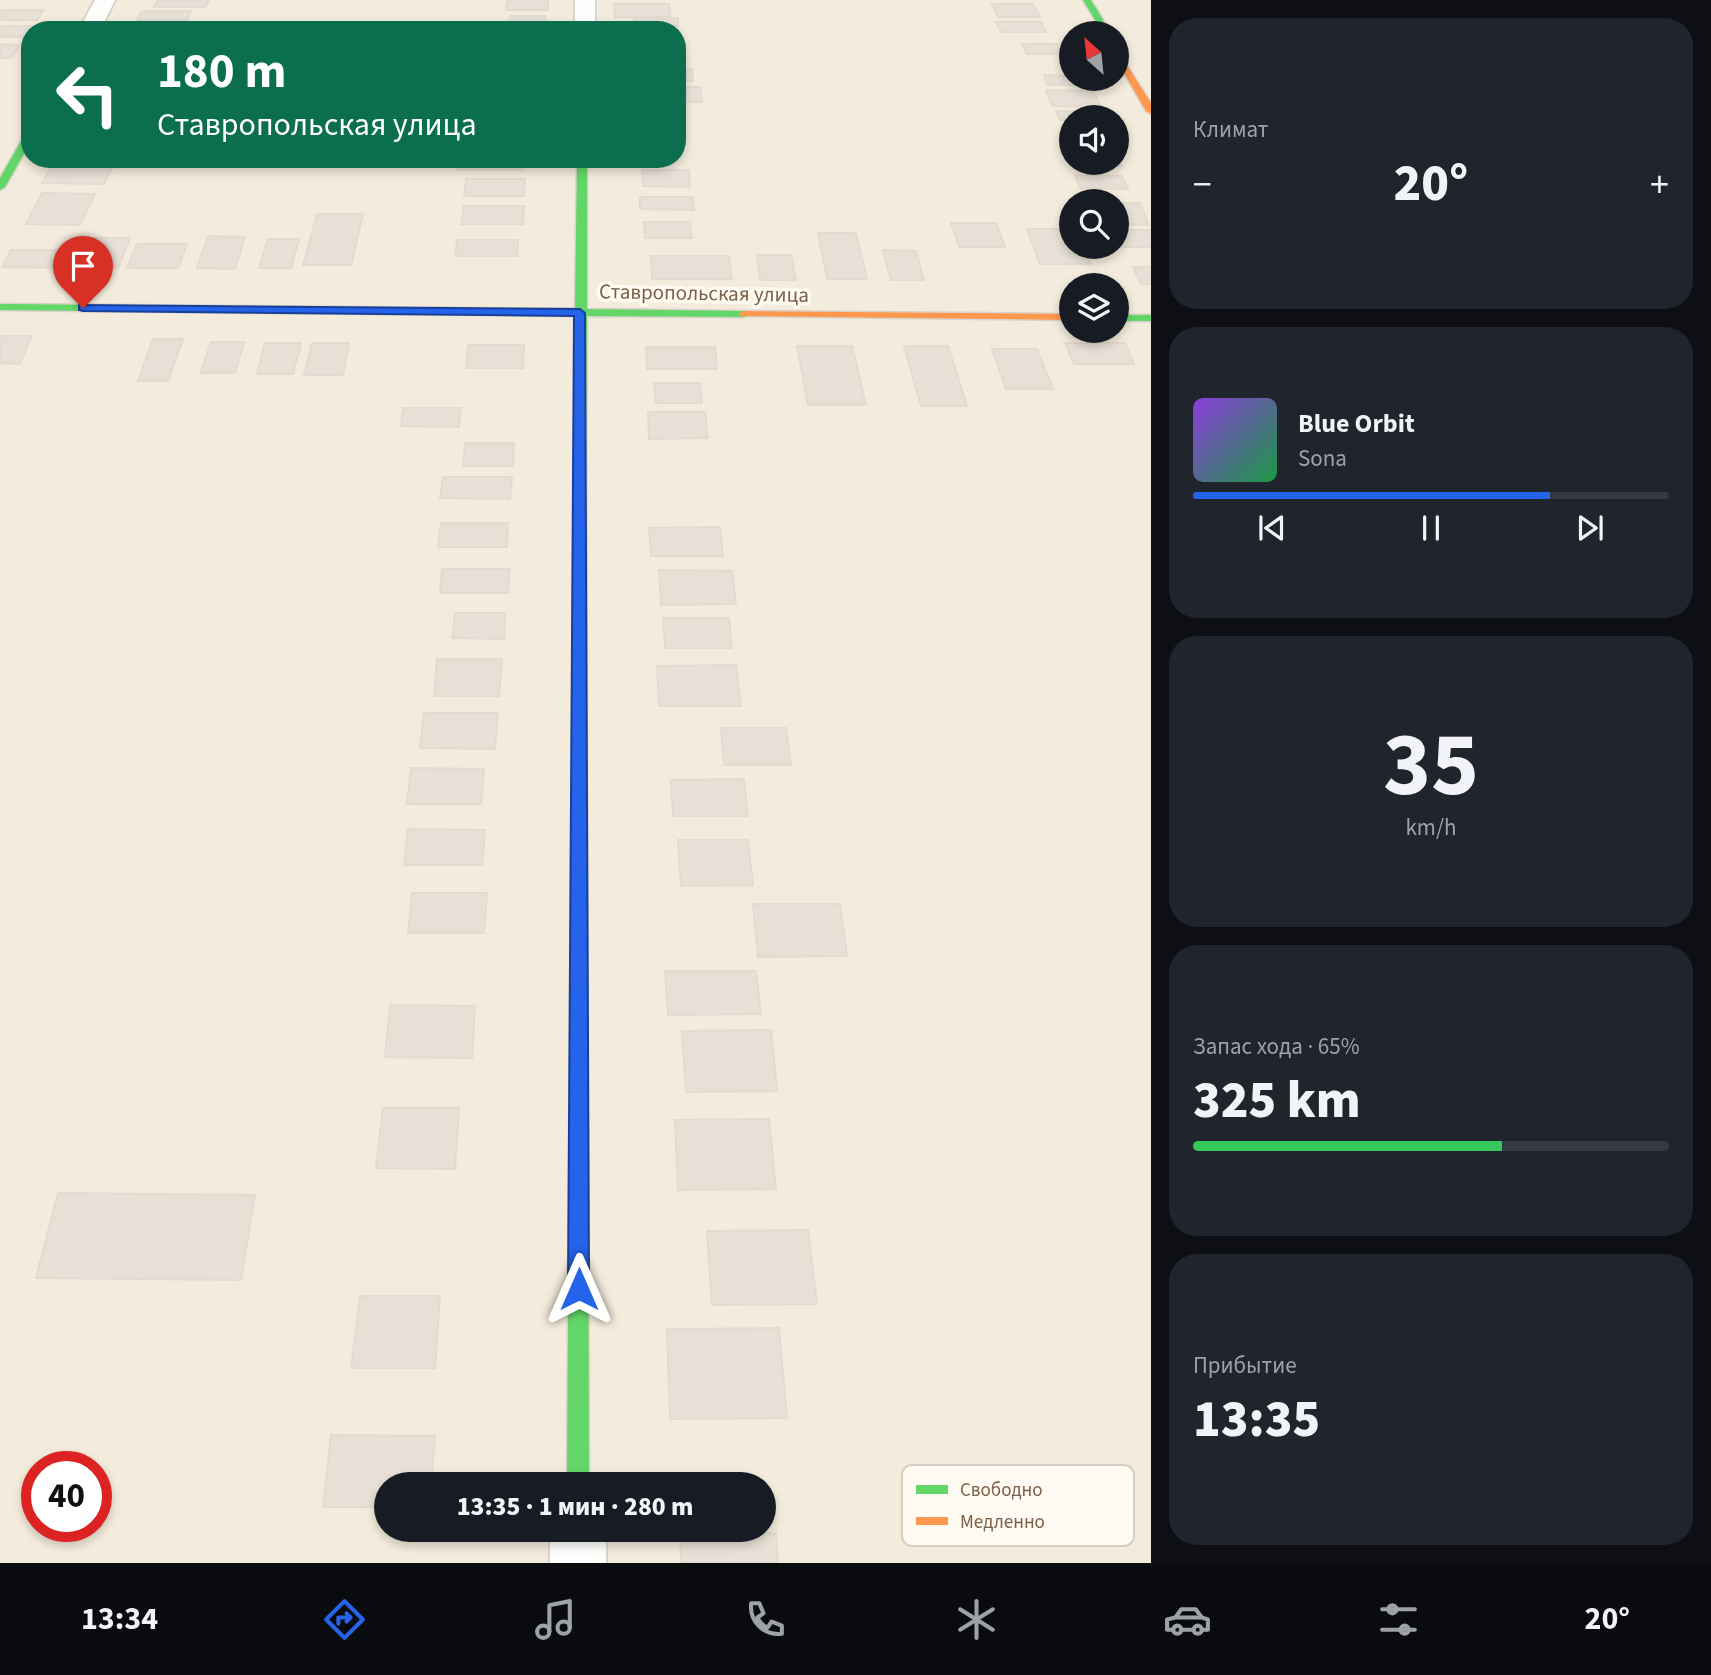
<!DOCTYPE html>
<html lang="ru">
<meta charset="utf-8">
<style>
body{margin:0;font-family:"Source Sans 3",sans-serif;background:#20242c;color:#f1f3f6;height:100vh;display:flex;flex-direction:column;font-size:26px;white-space:nowrap}
*{box-sizing:border-box;margin:0}
p{font-size:23px;color:#9ea1a6}
.icon{flex:none;width:38px;height:38px;fill:none;stroke:currentColor;stroke-width:2;stroke-linecap:round;stroke-linejoin:round}
.map{position:relative;flex:1;overflow:hidden}
.panel{display:flex;flex-direction:column;gap:18px;padding:18px;background:#0d0f14;width:560px}
.panel>*{flex:none}
.banner{position:absolute;left:21px;top:21px;width:665px;height:147px;border-radius:28px;box-shadow:0 4px 10px #0003;background:#0b6e4f;color:#fff;overflow:hidden}
.needle{width:46px;rotate:333deg}
.fabs{position:absolute;left:1059px;top:21px;display:grid;gap:14px}
.fabs a{display:grid;place-items:center;width:70px;height:70px;border-radius:50%;background:#171b24;box-shadow:0 4px 10px #0003;font-size:35px}
.speed{position:absolute;left:21px;top:1451px;display:flex;gap:14px;font-size:35px;font-weight:700;text-align:center}
.speed>*{display:grid;place-content:center;width:91px;height:91px;border-radius:50%;background:#171b24;box-shadow:0 4px 10px #0003;line-height:1}
.speed .limit{border:10px solid #d22;background:#fff;color:#111}
.pin{position:absolute;display:grid;place-items:center;width:60px;height:60px;color:#fff;margin:-72px -30px;border-radius:50% 50% 50% 0;rotate:-45deg;box-shadow:0 0 7px #0007}
.pin .icon{rotate:45deg}
.me{position:absolute;width:77px;margin:-38px;rotate:0deg;stroke-linejoin:round;filter:drop-shadow(0 0 5px #0008)}
.turn{display:flex;align-items:center;gap:24px;height:147px;padding:0 21px;font-size:32px}
.turn .icon{width:91px;height:91px;stroke-width:2.5}
.turn b{display:block;font-size:49px;line-height:60px}
.big{font-size:52px;font-weight:800;line-height:1.1}
.panel .widget{flex:1;display:flex;flex-direction:column;justify-content:center;gap:10px;min-width:0;padding:0 24px;border-radius:28px;background:#20242c}
.panel .dial{align-items:center;gap:0}
.dial b{font-size:91px;line-height:1}
.song{display:flex;align-items:center;gap:21px}
.cover{width:84px;height:84px;border-radius:10px;background:linear-gradient(135deg,hsl(270 70% 55%),hsl(140 70% 35%))}
.played{height:7px;border-radius:4px;background:linear-gradient(90deg,#2563eb 75%,#363941 75%)}
.keys{display:flex;justify-content:space-around;direction:ltr}
.heat{display:flex;justify-content:space-between;align-items:center;font-size:38px;direction:ltr}
.charge{height:10px;border-radius:5px;background:linear-gradient(90deg,#34c759 65%,#363941 0)}
.trip{position:absolute;left:374px;top:1472px;width:402px;height:70px;border-radius:35px;background:#171b24;box-shadow:0 4px 10px #0003;font-weight:800;line-height:70px;text-align:center}
.menu{display:flex;height:112px;justify-content:space-around;align-items:center;background:#090b0e;color:#9ea1a6}
.menu .icon{width:49px;height:49px}
.menu .active{color:#2563eb}
.menu b{font-size:32px;color:#f1f3f6}
main{display:flex;flex:1;min-height:0}
.map>svg:first-child{display:block}
</style>
<main>
<div class="map">
<svg width="1151" height="1563" viewBox="0 0 1151 1563">
<rect width="100%" height="100%" fill="#faf7ef"/>
<path fill="#f3ebdc" fill-rule="evenodd" d="M 0,0 L 1151,0 L 1151,1563 L 0,1563 ZM 30,30 L 677,30 L 677,159 L 30,159 ZM 1071,33 L 1116,33 L 1116,79 L 1071,79 ZM 1071,117 L 1116,117 L 1116,163 L 1071,163 ZM 1071,201 L 1116,201 L 1116,247 L 1071,247 ZM 1071,285 L 1116,285 L 1116,331 L 1071,331 ZM 37,1466 L 96,1466 L 96,1526 L 37,1526 ZM 387,1484 L 765,1484 L 765,1530 L 387,1530 Z"/>
<path fill="#e7e0d6" stroke="#e4dbd0" stroke-width="2" d="M 158,0 L 209,0 L 205,7 L 154,7 Z
M 507,0 L 548,0 L 548,10 L 506,10 Z
M 614,4 L 669,4 L 671,16 L 615,17 Z
M 992,4 L 1033,4 L 1040,17 L 998,17 Z
M 0,10 L 43,10 L 37,20 L 0,20 Z
M 142,11 L 191,11 L 187,20 L 137,20 Z
M 510,16 L 545,16 L 544,27 L 509,27 Z
M 634,18 L 678,18 L 678,26 L 635,26 Z
M 996,22 L 1041,22 L 1046,32 L 1001,32 Z
M 0,26 L 31,26 L 25,37 L 0,37 Z
M 0,44 L 20,45 L 11,58 L 0,58 Z
M 1022,44 L 1065,44 L 1070,54 L 1027,54 Z
M 677,69 L 692,69 L 693,81 L 677,81 Z
M 1044,75 L 1071,76 L 1071,79 L 1083,79 L 1086,85 L 1047,85 Z
M 677,87 L 700,87 L 702,102 L 677,102 Z
M 1046,90 L 1093,91 L 1101,107 L 1052,106 Z
M 1056,111 L 1103,112 L 1105,117 L 1071,117 L 1071,120 L 1060,120 Z
M 1116,153 L 1122,166 L 1076,163 L 1116,163 Z
M 459,159 L 524,159 L 523,170 L 458,170 Z
M 53,164 L 114,164 L 104,184 L 42,183 Z
M 642,170 L 689,170 L 690,187 L 643,186 Z
M 1075,175 L 1122,176 L 1128,189 L 1080,188 Z
M 466,179 L 525,179 L 524,196 L 464,196 Z
M 42,193 L 95,194 L 80,225 L 26,224 Z
M 640,197 L 693,197 L 694,210 L 640,209 Z
M 1116,203 L 1140,203 L 1149,225 L 1116,224 Z
M 464,206 L 524,206 L 523,224 L 461,224 Z
M 317,214 L 363,214 L 351,265 L 303,265 Z
M 644,222 L 690,222 L 692,238 L 645,238 Z
M 951,223 L 996,223 L 1005,247 L 959,247 Z
M 1027,229 L 1071,229 L 1071,247 L 1084,247 L 1091,264 L 1040,264 Z
M 1116,230 L 1151,230 L 1151,247 L 1119,247 Z
M 818,233 L 856,233 L 867,279 L 827,279 Z
M 208,236 L 245,237 L 235,269 L 197,268 Z
M 83,238 L 130,238 L 118,268 L 69,267 Z
M 268,239 L 299,239 L 291,268 L 259,268 Z
M 457,240 L 518,240 L 517,256 L 455,256 Z
M 137,244 L 187,244 L 178,268 L 127,268 Z
M 11,250 L 70,250 L 62,268 L 2,267 Z
M 883,250 L 916,251 L 924,280 L 891,280 Z
M 757,255 L 791,255 L 796,280 L 760,280 Z
M 651,256 L 729,256 L 732,279 L 652,279 Z
M 1133,267 L 1151,267 L 1151,284 L 1141,284 Z
M 0,336 L 32,336 L 20,364 L 0,363 Z
M 153,339 L 183,339 L 168,381 L 138,381 Z
M 211,342 L 244,342 L 235,373 L 201,373 Z
M 265,343 L 301,343 L 293,374 L 257,374 Z
M 312,343 L 349,343 L 343,375 L 304,375 Z
M 1065,343 L 1125,343 L 1134,364 L 1074,364 Z
M 468,345 L 524,345 L 523,368 L 466,368 Z
M 797,346 L 852,346 L 866,405 L 808,405 Z
M 904,346 L 948,346 L 967,406 L 921,406 Z
M 646,347 L 715,347 L 717,369 L 647,369 Z
M 992,349 L 1037,349 L 1053,389 L 1006,389 Z
M 654,383 L 700,383 L 702,403 L 656,403 Z
M 403,408 L 461,408 L 459,427 L 401,426 Z
M 648,412 L 705,412 L 708,438 L 649,439 Z
M 465,443 L 514,443 L 513,466 L 463,466 Z
M 443,477 L 512,477 L 510,499 L 440,498 Z
M 441,523 L 508,523 L 507,547 L 438,547 Z
M 720,527 L 723,556 L 651,556 L 649,528 Z
M 442,569 L 510,569 L 508,593 L 440,593 Z
M 659,570 L 732,571 L 736,604 L 661,605 Z
M 455,613 L 505,613 L 504,639 L 452,638 Z
M 663,618 L 729,618 L 732,648 L 665,648 Z
M 437,659 L 502,659 L 499,696 L 434,696 Z
M 736,665 L 741,706 L 659,706 L 657,666 Z
M 424,713 L 498,713 L 495,749 L 420,748 Z
M 721,728 L 786,728 L 791,765 L 724,765 Z
M 411,768 L 484,769 L 481,804 L 407,804 Z
M 744,779 L 748,816 L 673,816 L 671,780 Z
M 408,829 L 485,830 L 482,865 L 404,865 Z
M 678,840 L 748,840 L 753,885 L 681,886 Z
M 412,893 L 487,893 L 484,933 L 408,933 Z
M 753,904 L 840,904 L 847,956 L 758,957 Z
M 665,971 L 756,971 L 761,1014 L 668,1015 Z
M 390,1005 L 475,1006 L 472,1058 L 385,1057 Z
M 771,1030 L 777,1091 L 686,1092 L 682,1031 Z
M 383,1108 L 459,1108 L 455,1169 L 376,1168 Z
M 769,1119 L 776,1189 L 678,1190 L 675,1120 Z
M 58,1193 L 255,1195 L 241,1280 L 36,1278 Z
M 808,1230 L 817,1304 L 712,1305 L 707,1231 Z
M 360,1296 L 440,1296 L 435,1368 L 351,1368 Z
M 779,1328 L 787,1418 L 670,1419 L 667,1329 Z
M 331,1435 L 435,1436 L 431,1484 L 387,1484 L 387,1507 L 323,1507 Z
M 776,1533 L 778,1563 L 681,1563 L 680,1534 Z"/>
<g fill="none" stroke-linecap="round" stroke-linejoin="round">
<g stroke="#dad4cd" stroke-width="4">
<path id="street" d="M 95,0 L 115,0 L 100,30 L 79,30 Z
M 575,0 L 595,0 L 595,30 L 575,30 Z
M 550,1530 L 606,1530 L 606,1563 L 550,1563 Z"/>
</g>
<g stroke="#d8d3ca" stroke-width="3">
<path id="fast" d="M 1083,0 L 1091,0 L 1111,33 L 1103,33 Z
M 30,131 L 30,143 L 5,187 L 0,190 L 0,178 L 25,134 Z
M 577,159 L 587,159 L 587,309 L 744,311 L 750,314 L 744,317 L 587,316 L 586,473 L 580,477 L 574,473 L 575,316 L 0,310 L 0,304 L 575,309 Z
M 1116,315 L 1151,315 L 1151,321 L 1116,321 Z
M 579,852 L 585,854 L 587,859 L 589,1484 L 567,1484 L 571,859 L 573,854 Z"/>
</g>
<g stroke="#d8d3ca" stroke-width="3">
<path id="slow" d="M 1116,48 L 1151,103 L 1151,114 L 1146,111 L 1116,59 Z
M 744,311 L 1071,314 L 1071,320 L 740,316 L 738,314 Z
M 580,469 L 586,473 L 587,859 L 585,864 L 579,866 L 573,864 L 571,859 L 574,473 Z"/>
</g>
<use href="#street" fill="#fefefd" fill-rule="evenodd"/>
<use href="#fast" fill="#63d668" fill-rule="evenodd"/>
<use href="#slow" fill="#ff974d" fill-rule="evenodd"/>
</g>
<path fill="#2563eb" stroke="#184099" stroke-width="2" d="M 79,305 L 580,309 L 585,313 L 589,1289 L 586,1296 L 579,1299 L 571,1296 L 568,1289 L 574,316 L 83,311 L 79,310 Z"/>
<g text-anchor="middle" dominant-baseline="central" stroke-width="7" stroke-linejoin="round" paint-order="stroke">
<g font-size="21" fill="#7c614a" stroke="#fffbf2">
<text transform="translate(704 293) rotate(1)">Ставропольская улица</text>
</g>
</g>
<rect x="902" y="1465" width="232" height="81" rx="10" fill="#fffbf2" stroke="#d8cdc0" stroke-width="2"/>
<rect x="916" y="1485" width="32" height="9" fill="#63d668"/>
<rect x="916" y="1517" width="32" height="8" fill="#ff974d"/>
<g font-size="19" fill="#7c614a">
<text x="960" y="1496">Свободно</text>
<text x="960" y="1528">Медленно</text>
</g>
</svg>
<div class="fabs">
<a><svg class="needle" viewBox="-14 -14 28 28"><path d="M0-13l5 13h-10z" fill="#e53935"/><path d="M0 13l5-13h-10z" fill="#9ea1a6"/></svg></a>
<a><svg class="icon" aria-label="sound" viewBox="0 0 24 24"><path d="M4 9h4l5-4v14l-5-4H4zM17 9q2 3 0 6"/></svg></a>
<a><svg class="icon" aria-label="search" viewBox="0 0 24 24"><circle cx="10" cy="10" r="6"/><path d="M15 15l6 6"/></svg></a>
<a><svg class="icon" aria-label="layers" viewBox="0 0 24 24"><path d="M12 4l9 5-9 5-9-5zM3 14l9 5 9-5"/></svg></a>
</div>
<div class="speed"><div class="limit">40</div></div>
<div class="pin" style="left:83px;top:308px;background:#d93025"><svg class="icon" aria-label="arrive" viewBox="0 0 24 24"><path d="M6 21V4h12l-3 4 3 4H6"/></svg></div>
<svg class="me" style="left:579px;top:1289px" viewBox="-20 -20 40 40"><path d="M0-17L14 15 0 8-14 15z" fill="#2563eb" stroke="#fff" stroke-width="4"/></svg>
<div class="trip">13:35 · 1 мин · 280 m</div>
<div class="banner">
<div class="turn"><svg class="icon" aria-label="left" viewBox="0 0 24 24"><path d="M17 20v-9H6M10 6l-5 5 5 5"/></svg><div><b>180 m</b>Ставропольская улица</div></div>
</div>
</div>
<section class="panel">
<div class="widget"><p>Климат</p>
<div class="heat"><a>−</a><b class="big">20°</b><a>+</a></div>
</div>
<div class="widget">
<div class="song"><i class="cover"></i><div><b>Blue Orbit</b><p>Sona</p></div></div>
<div class="played"></div>
<div class="keys"><svg class="icon" aria-label="previous" viewBox="0 0 24 24"><path d="M18 5L8 12l10 7zM5 5v14"/></svg><svg class="icon" aria-label="pause" viewBox="0 0 24 24"><path d="M8 5v14M16 5v14"/></svg><svg class="icon" aria-label="next" viewBox="0 0 24 24"><path d="M6 5l10 7-10 7zM19 5v14"/></svg></div>
</div>
<div class="widget dial"><b>35</b><p>km/h</p></div>
<div class="widget"><p>Запас хода · 65%</p><b class="big">325 km</b><div class="charge"></div></div>
<div class="widget"><p>Прибытие</p><b class="big">13:35</b></div>
</section>
</main>
<nav class="menu">
<b>13:34</b>
<svg class="icon active" aria-label="directions" viewBox="0 0 24 24"><path d="M12 3l9 9-9 9-9-9zM9 14v-3h6M13 9l2 2-2 2"/></svg>
<svg class="icon" aria-label="music" viewBox="0 0 24 24"><path d="M9 18V5l10-2v13"/><circle cx="6" cy="18" r="3"/><circle cx="16" cy="16" r="3"/></svg>
<svg class="icon" aria-label="phone" viewBox="0 0 24 24"><path d="M5 4h4l2 5-3 2q2 4 5 5l2-3 5 2v4C11 20 4 13 5 4z"/></svg>
<svg class="icon" aria-label="climate" viewBox="0 0 24 24"><path d="M12 3v18M4 7l16 10M4 17L20 7"/></svg>
<svg class="icon" aria-label="car" viewBox="0 0 24 24"><path d="M5 17H2v-5l4-1 3-4h7l3 4 3 1v5h-3M9 17h6M6 11h13"/><circle cx="7" cy="17" r="2"/><circle cx="17" cy="17" r="2"/></svg>
<svg class="icon" aria-label="filters" viewBox="0 0 24 24"><path d="M4 7h16M4 17h16"/><circle cx="9" cy="7" r="2"/><circle cx="15" cy="17" r="2"/></svg>
<b>20°</b>
</nav>
